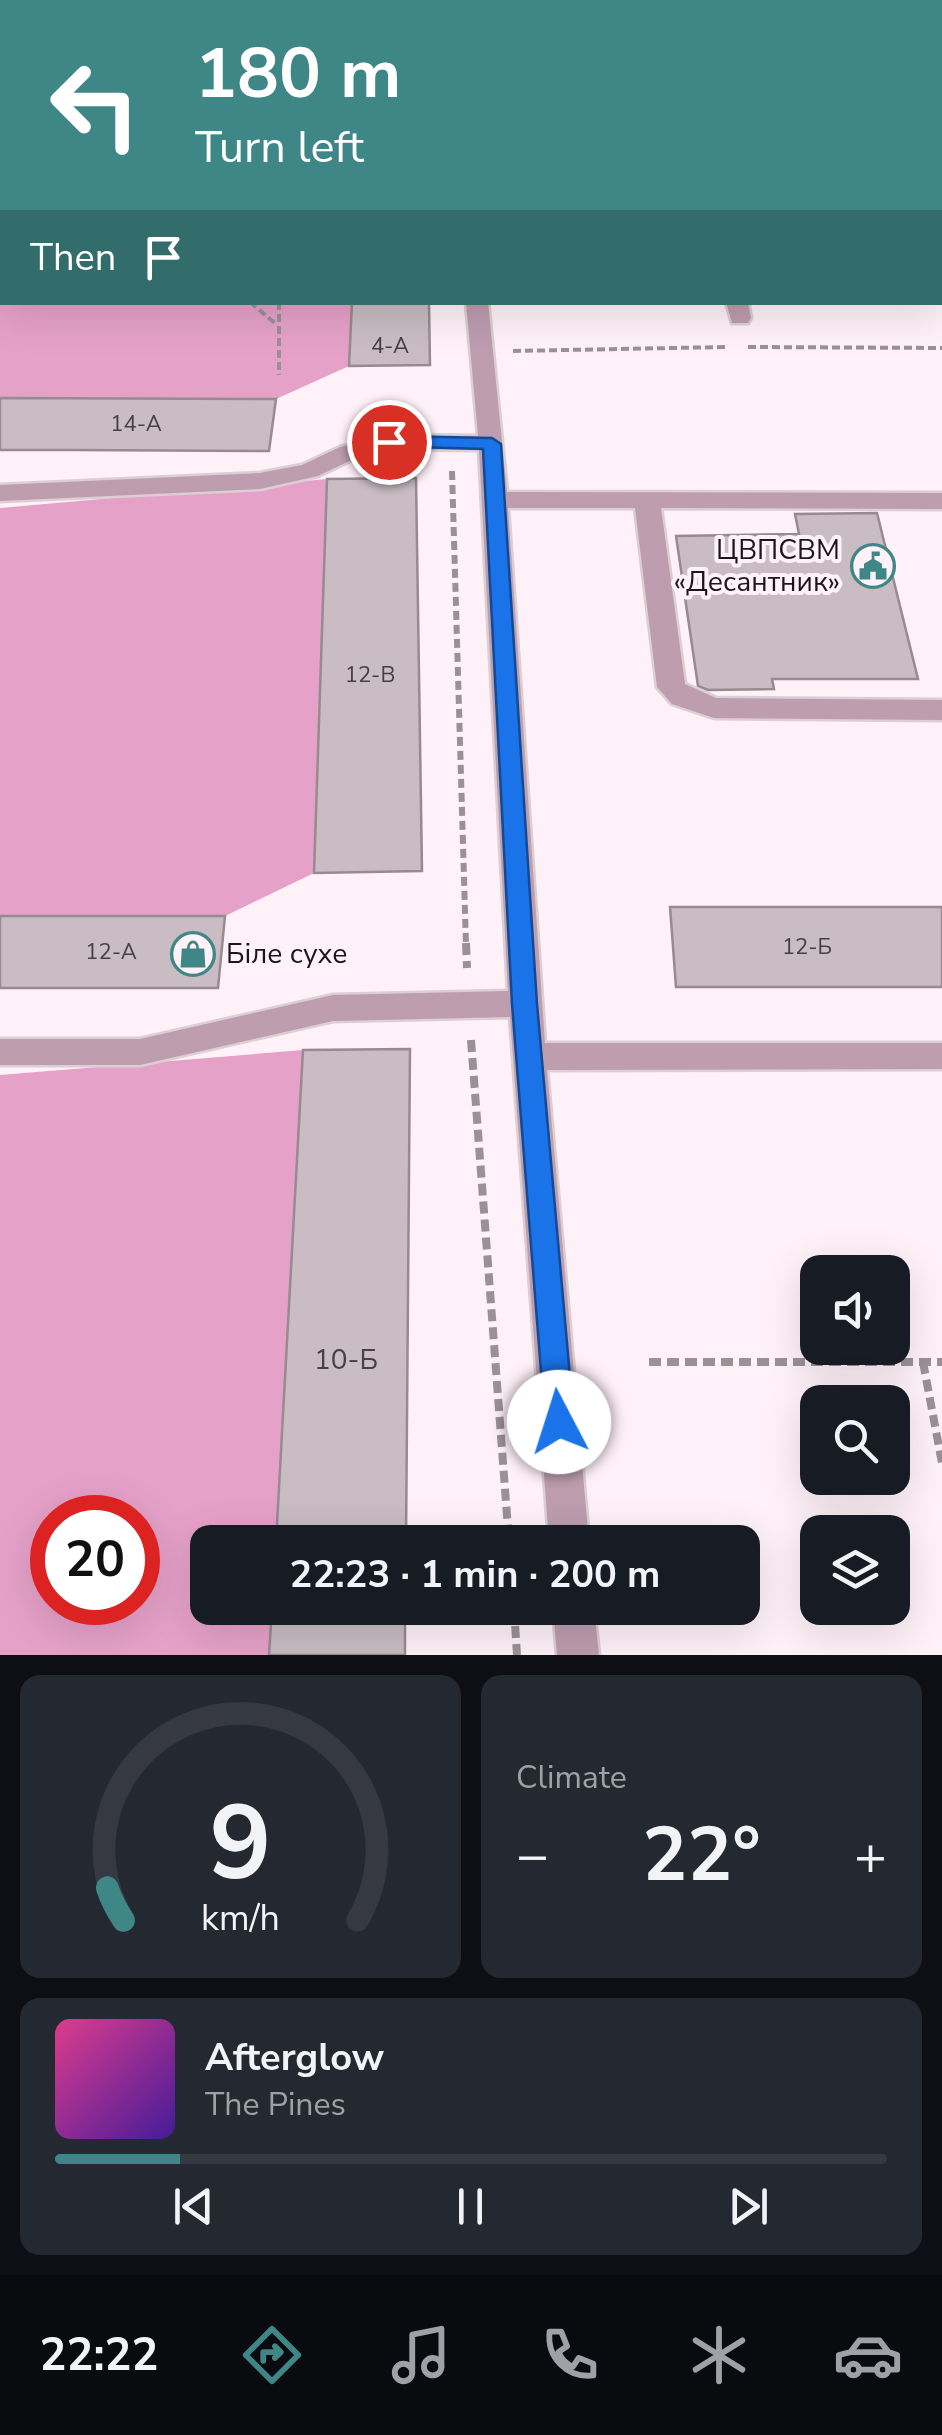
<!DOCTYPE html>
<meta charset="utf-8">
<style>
body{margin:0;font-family:"Nunito Sans",sans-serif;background:#242831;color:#f1f3f6;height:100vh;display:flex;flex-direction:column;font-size:38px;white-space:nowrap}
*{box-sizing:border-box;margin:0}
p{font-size:32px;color:#9ea1a6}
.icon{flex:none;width:55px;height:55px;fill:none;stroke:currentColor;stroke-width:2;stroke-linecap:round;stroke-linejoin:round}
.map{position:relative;height:1655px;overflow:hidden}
.side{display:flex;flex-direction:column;gap:20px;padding:20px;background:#0d0f14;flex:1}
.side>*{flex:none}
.guide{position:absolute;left:0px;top:0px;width:942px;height:305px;box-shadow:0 10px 40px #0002;background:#3f8786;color:#fff;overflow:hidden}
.tools{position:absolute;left:800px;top:1255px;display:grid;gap:20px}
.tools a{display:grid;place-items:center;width:110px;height:110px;border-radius:20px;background:#171b24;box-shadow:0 10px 40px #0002;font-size:50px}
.speed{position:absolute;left:30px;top:1495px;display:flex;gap:20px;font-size:50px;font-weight:700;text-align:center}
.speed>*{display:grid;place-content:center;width:130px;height:130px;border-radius:50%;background:#171b24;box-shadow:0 10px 40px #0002;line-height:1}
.speed .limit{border:15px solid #d22;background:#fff;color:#111}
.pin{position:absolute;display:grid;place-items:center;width:85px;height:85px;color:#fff;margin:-42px;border:5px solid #fff;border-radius:50%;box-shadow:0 2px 10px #0007}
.me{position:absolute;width:110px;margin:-55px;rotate:355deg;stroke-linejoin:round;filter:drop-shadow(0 0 8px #0008)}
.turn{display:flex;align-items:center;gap:35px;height:210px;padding:0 30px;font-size:45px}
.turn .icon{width:130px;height:130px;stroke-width:2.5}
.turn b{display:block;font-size:70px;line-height:85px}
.then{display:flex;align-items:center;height:95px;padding:0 30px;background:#0003;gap:20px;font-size:38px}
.big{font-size:75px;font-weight:700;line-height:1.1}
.side .card{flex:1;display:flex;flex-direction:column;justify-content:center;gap:15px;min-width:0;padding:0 35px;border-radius:20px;background:#242831}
.side .dial{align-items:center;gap:0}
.dial svg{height:260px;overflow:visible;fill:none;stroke:#363941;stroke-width:7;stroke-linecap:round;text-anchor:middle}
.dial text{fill:#f1f3f6;stroke:none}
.song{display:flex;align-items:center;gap:30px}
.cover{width:120px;height:120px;border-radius:15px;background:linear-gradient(135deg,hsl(330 70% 55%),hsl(260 70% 35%))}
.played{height:10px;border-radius:5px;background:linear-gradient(90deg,#3f8786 15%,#363941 15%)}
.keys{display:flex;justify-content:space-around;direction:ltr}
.heat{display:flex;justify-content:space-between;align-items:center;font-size:55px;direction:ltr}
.side .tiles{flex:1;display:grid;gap:20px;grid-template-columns:1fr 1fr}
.card:last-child{grid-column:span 2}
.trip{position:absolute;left:190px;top:1525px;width:570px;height:100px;border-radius:20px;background:#171b24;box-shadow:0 10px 40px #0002;font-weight:700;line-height:100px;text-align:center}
.tab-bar{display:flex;height:160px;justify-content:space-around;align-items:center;background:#090b0e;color:#9ea1a6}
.tab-bar .icon{width:70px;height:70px}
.tab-bar .on{color:#3f8786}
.tab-bar b{font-size:45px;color:#f1f3f6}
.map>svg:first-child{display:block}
</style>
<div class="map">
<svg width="942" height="1655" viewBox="0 0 942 1655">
<rect width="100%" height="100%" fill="#fff1f8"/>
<path fill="#e6a1c9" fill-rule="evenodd" d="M 0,142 L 2,302 L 352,303 L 349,366 L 276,399 L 0,398 Z
M 327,479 L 314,873 L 225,916 L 0,916 L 0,508 Z
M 303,1050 L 276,1542 L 208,1542 L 208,1608 L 272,1608 L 269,1655 L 0,1655 L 0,1075 ZM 52,1518 L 138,1518 L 138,1602 L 52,1602 Z"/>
<path fill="#c9bcc3" stroke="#978a91" stroke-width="2.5" d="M 352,302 L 429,302 L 430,365 L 349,366 Z
M 0,398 L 276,399 L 269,451 L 71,450 L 0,450 Z
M 416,478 L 422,871 L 314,873 L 327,479 Z
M 877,513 L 918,679 L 772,679 L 774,689 L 708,690 L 698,686 L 676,536 L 799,534 L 795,514 Z
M 670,907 L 942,907 L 942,987 L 676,987 Z
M 0,916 L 225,916 L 218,988 L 0,988 Z
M 410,1049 L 406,1542 L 276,1542 L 303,1050 Z
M 272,1608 L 405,1608 L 405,1655 L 269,1655 Z"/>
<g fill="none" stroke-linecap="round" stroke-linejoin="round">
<g stroke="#dbced4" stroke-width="5">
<path id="minor" d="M 333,0 L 351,0 L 351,2 L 333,2 Z
M 940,50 L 942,50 L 942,62 L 940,62 Z
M 0,118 L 2,118 L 2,130 L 0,130 Z
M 466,302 L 488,302 L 507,492 L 942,493 L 942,509 L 661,508 L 685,684 L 716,698 L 942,700 L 942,720 L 714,718 L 672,704 L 657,687 L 635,508 L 508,508 L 545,1043 L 942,1043 L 942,1069 L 547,1070 L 589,1542 L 549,1542 L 510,1017 L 333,1021 L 140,1065 L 0,1065 L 0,1039 L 140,1039 L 333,995 L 508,991 L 479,450 L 389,449 L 358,457 L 318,476 L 260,489 L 0,501 L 0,485 L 260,473 L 302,465 L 340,447 L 389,435 L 478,436 Z
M 726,302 L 748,302 L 751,318 L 748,323 L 732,323 Z
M 553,1608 L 594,1608 L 599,1655 L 557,1655 Z"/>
</g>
<path stroke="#9a9195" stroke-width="4" stroke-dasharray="8 4" stroke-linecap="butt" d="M 250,302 L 276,324
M 279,302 L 279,375
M 748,347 L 942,348
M 513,351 L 725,347"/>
<path stroke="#9a9195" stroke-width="6" stroke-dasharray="9 5" stroke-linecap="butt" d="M 452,471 L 466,946"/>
<path stroke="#9a9195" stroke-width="8" stroke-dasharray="12 6" stroke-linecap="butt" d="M 466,943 L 467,968
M 471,1040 L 509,1542
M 649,1362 L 942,1362
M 923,1362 L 942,1463
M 514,1608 L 517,1655"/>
<use href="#minor" fill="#bd9dae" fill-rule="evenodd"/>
</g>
<path fill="#1a73e8" stroke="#114b97" stroke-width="2.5" d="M 389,436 L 492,438 L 501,444 L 537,1004 L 574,1422 L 570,1432 L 559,1436 L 549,1432 L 545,1422 L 512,1004 L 483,449 L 382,446 L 382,438 Z"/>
<defs>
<g id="civic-ring" transform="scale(2.25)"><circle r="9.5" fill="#fff1f8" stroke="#3f8786" stroke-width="1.5"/><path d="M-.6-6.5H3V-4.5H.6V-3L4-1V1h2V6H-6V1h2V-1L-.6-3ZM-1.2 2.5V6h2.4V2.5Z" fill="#3f8786"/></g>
<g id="shop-ring" transform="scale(2.25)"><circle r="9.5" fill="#fff1f8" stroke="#3f8786" stroke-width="1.5"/><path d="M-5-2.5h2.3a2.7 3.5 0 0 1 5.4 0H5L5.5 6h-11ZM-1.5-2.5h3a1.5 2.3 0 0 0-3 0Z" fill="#3f8786"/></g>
</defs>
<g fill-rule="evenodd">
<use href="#civic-ring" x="873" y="566"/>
<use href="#shop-ring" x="193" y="954"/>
</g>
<g text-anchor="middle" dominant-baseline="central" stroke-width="8" stroke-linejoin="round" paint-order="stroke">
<g font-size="22" fill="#464044">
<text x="390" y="346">4-А</text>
<text x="136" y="424">14-А</text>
<text x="370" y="675">12-В</text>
<text x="807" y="947">12-Б</text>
<text x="111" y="952">12-А</text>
</g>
<g font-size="28" fill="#1b1719" stroke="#fff1f8" text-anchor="end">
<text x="840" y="550">ЦВПСВМ<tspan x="840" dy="32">«Десантник»</tspan></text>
<text x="226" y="954" text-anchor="start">Біле сухе</text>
</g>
<g font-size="28" fill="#464044">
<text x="346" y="1360">10-Б</text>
</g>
</g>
</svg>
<div class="tools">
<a><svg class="icon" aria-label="sound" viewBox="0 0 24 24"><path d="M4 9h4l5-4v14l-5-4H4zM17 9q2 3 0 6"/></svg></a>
<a><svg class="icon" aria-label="search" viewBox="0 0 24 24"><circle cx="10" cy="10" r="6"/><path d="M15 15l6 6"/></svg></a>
<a><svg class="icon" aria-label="layers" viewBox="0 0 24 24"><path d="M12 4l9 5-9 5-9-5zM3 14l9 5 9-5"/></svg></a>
</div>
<div class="speed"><div class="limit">20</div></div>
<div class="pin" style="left:389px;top:442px;background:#d93025"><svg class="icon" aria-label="arrive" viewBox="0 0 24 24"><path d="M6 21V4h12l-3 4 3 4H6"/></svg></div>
<svg class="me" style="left:559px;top:1422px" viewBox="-20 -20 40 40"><circle r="19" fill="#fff"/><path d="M0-13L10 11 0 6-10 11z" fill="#1a73e8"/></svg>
<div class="trip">22:23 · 1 min · 200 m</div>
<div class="guide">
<div class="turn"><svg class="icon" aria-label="left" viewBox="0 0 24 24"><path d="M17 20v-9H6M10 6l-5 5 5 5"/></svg><div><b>180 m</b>Turn left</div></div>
<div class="then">Then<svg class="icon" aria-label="arrive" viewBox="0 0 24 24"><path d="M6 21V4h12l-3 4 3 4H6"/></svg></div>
</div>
</div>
<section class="side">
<div class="tiles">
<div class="card dial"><svg viewBox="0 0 100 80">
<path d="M14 69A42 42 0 1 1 86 69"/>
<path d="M14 69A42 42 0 0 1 9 59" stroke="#3f8786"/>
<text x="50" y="56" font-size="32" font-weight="700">9</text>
<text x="50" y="72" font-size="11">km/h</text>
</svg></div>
<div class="card"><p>Climate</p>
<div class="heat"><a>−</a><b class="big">22°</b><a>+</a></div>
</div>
<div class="card">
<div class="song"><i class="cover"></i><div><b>Afterglow</b><p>The Pines</p></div></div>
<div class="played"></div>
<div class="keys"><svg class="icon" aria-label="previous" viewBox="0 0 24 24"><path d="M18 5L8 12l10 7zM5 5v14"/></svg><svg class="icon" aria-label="pause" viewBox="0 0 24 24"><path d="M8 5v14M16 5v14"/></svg><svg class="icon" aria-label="next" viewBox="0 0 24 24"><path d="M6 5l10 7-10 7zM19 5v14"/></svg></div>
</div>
</div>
</section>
<nav class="tab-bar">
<b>22:22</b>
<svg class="icon on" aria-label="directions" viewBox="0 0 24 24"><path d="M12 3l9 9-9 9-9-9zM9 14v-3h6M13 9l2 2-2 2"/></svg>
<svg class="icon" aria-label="music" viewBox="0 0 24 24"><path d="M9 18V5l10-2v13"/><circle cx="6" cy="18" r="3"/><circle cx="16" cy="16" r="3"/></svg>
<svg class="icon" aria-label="phone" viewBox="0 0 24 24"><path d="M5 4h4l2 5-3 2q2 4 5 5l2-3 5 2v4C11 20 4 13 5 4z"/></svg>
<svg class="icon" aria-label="climate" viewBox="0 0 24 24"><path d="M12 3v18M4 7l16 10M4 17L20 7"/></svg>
<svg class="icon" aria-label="car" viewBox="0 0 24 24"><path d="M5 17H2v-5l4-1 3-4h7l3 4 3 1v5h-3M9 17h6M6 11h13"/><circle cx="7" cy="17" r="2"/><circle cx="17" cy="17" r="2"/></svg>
</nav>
